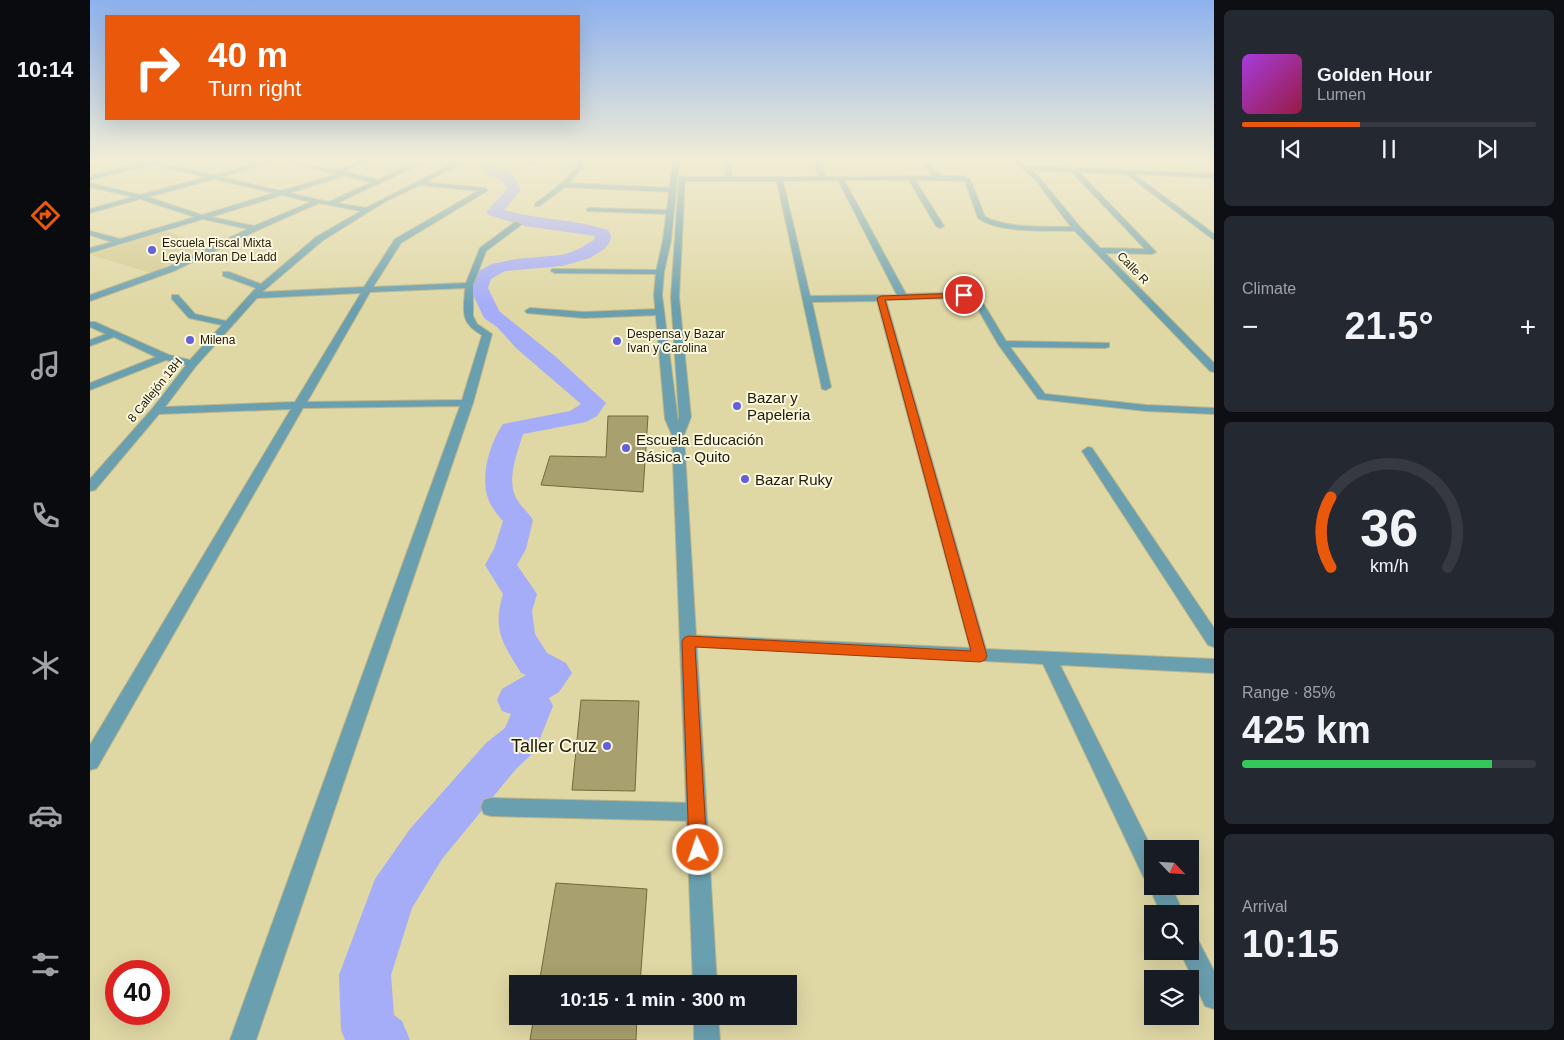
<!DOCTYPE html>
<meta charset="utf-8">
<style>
body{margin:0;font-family:Helvetica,sans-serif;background:#242831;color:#f1f3f6;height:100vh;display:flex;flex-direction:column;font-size:19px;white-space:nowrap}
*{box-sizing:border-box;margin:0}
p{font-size:16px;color:#9ea1a6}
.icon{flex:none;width:28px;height:28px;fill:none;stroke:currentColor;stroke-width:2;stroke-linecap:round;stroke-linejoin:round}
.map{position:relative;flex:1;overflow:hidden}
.side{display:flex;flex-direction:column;gap:10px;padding:10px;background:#0d0f14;width:350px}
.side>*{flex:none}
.banner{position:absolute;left:15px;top:15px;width:475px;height:105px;border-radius:0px;box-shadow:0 5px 20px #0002;background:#ea580c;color:#fff;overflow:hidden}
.needle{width:32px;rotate:115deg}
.tools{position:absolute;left:1054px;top:840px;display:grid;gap:10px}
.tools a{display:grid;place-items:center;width:55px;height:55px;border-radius:0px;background:#171b24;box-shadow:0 5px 20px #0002;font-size:25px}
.speed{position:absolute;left:15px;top:960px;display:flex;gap:10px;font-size:25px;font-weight:700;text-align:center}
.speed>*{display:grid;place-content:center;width:65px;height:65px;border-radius:50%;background:#171b24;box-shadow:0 5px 20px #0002;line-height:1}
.speed .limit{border:8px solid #d22;background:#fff;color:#111}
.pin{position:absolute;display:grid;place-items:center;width:42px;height:42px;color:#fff;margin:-21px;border:2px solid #fff;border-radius:50%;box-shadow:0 1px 5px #0007}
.me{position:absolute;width:55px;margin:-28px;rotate:357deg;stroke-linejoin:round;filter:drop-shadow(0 0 4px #0008)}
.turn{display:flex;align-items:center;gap:18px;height:105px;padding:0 20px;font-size:22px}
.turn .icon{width:65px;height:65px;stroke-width:2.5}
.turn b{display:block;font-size:35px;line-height:42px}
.big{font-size:38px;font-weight:700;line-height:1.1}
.side .card{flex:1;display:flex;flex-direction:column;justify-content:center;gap:8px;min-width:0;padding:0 18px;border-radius:8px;background:#242831}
.side .dial{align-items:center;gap:0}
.dial svg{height:130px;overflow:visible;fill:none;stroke:#363941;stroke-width:7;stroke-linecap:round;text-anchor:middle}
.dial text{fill:#f1f3f6;stroke:none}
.song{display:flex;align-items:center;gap:15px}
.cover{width:60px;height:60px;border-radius:8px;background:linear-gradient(135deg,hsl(280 70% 55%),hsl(340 70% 35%))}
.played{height:5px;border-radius:2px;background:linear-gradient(90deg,#ea580c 40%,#363941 40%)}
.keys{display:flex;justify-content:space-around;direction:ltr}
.heat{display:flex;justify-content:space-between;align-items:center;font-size:28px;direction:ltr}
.charge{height:8px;border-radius:4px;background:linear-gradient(90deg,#34c759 85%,#363941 0)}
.trip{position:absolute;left:419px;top:975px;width:288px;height:50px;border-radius:0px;background:#171b24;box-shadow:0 5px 20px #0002;font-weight:700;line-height:50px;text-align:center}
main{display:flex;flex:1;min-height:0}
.menu{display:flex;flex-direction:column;width:90px;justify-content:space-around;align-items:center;background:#090b0e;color:#9ea1a6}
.menu .icon{width:35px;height:35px}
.menu .selected{color:#ea580c}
.menu b{font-size:22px;color:#f1f3f6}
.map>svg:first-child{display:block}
</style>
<main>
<nav class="menu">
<b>10:14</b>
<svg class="icon selected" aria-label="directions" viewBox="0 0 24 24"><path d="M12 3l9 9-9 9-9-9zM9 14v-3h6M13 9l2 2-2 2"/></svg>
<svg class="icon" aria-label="music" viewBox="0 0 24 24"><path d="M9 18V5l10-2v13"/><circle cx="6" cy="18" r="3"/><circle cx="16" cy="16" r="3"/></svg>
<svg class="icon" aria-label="phone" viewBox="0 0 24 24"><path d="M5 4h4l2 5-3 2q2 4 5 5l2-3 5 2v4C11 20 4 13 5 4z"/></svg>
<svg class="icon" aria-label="climate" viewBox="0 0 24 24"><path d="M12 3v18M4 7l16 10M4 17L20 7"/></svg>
<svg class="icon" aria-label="car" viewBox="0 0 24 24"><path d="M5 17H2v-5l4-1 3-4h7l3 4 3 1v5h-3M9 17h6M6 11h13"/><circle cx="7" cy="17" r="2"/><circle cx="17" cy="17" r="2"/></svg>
<svg class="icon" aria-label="filters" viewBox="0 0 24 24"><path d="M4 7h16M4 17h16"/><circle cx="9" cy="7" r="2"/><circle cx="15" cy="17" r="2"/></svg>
</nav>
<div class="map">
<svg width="1124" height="1040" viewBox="0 0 1124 1040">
<rect width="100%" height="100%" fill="#dfd7a4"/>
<path fill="#d4ca8f" d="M 75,231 L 120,245 L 61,273 L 1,255 Z"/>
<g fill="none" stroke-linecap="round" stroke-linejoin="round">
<path fill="#a5acf8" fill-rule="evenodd" d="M 388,161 L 401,161 L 407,168 L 422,174 L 431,190 L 414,210 C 448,220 484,219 518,230 L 521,236 L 520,242 L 514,249 L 500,258 L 472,266 L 415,271 L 401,279 L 398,288 L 409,311 L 466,357 L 516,403 L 507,416 L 496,422 L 433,434 C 427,454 415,482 428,501 C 432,508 439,513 443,520 L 436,549 L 427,565 L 447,594 L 442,611 L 445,634 L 457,653 L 476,663 L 482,673 L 469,692 L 459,698 L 463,706 L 445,751 L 426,769 L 352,859 L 322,908 L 301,975 L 304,1015 L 312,1021 L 320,1040 L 255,1040 L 251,1030 L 249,975 L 285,879 L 320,829 L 396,743 L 415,728 L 421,714 L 412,711 L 407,700 L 412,689 L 436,675 L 431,673 C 413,643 402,631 413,594 L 395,565 L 404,549 L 413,521 C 407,514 400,506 398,498 C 390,476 400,443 413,424 L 480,411 L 491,404 L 426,348 L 407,327 L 394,318 L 380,288 L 387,272 L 402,264 L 426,259 L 472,255 L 487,250 L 504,240 L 505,236 L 435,226 L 399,215 L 396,212 L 399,209 L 417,189 L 412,180 L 397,174 Z"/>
</g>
<path fill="#a9a06f" stroke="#726a3a" d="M 518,416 L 558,416 L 553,492 L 451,485 L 460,456 L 516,457 Z
M 491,700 L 549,701 L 545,791 L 482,790 Z
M 466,883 L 557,889 L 550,984 L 449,984 Z
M 444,1016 L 547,1016 L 546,1040 L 440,1040 Z"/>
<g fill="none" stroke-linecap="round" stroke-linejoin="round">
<g stroke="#bcb588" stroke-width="2">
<path id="minor" d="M 60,161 L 71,161 L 69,163 L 124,175 L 175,161 L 185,161 L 131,177 L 191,191 L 247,174 L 198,161 C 214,161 235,171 246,170 C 257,169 265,161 277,161 L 253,171 L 288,180 L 329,161 L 337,161 L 247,203 L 276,208 L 368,161 L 376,161 L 336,182 L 395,188 L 398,190 L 397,191 L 311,243 L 283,287 L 376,283 L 390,248 L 425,222 L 432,224 L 396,251 L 383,285 L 383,316 L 387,324 L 402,334 L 383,403 L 166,1040 L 140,1040 L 370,406 L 213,408 L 7,768 L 0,770 L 0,745 L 201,409 L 69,414 L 5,490 L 0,491 L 0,479 L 62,409 L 96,365 L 76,360 L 0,390 L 0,383 L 66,357 L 24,337 L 0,346 L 0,340 L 16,334 L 0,327 L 0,322 L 5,322 L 79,355 L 100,360 L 132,325 L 99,318 L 82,299 L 82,295 L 88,295 L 105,314 L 136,321 L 166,288 L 133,276 L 133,272 L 139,272 L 171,284 L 226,237 L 271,211 L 229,203 L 168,230 L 84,271 L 0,301 L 0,295 L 78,267 L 158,229 L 113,219 L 0,253 L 0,248 L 22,242 L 0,235 L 0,231 L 30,239 L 105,217 L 50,199 L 0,213 L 0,209 L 43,197 L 0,187 L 0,183 L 50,195 L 116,177 L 62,164 L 0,180 L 0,176 ZM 254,176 L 282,182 L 239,202 L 199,193 ZM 124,179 L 184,193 L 112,215 L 58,197 ZM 330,185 L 388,191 L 305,239 L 274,287 L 172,292 L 232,241 L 296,201 ZM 192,195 L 221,202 L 164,226 L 121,217 ZM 375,288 C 374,311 369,322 392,335 L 372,400 L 217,402 L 280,292 ZM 271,293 L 205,402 L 75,407 L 106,366 L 167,298 Z
M 439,161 L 447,161 L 440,165 L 437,163 Z
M 487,161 L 493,161 L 492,167 L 479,183 L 582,188 L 585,190 L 582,192 L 475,187 L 449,206 L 445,206 L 445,204 C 458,193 484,178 487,161 Z
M 636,161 L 642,161 L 641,177 L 729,177 L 724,161 L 730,161 L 736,177 L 844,176 L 830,161 L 836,161 L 851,176 L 873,176 L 880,179 L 895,217 C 921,229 953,226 981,227 L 945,179 L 923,161 L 930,161 L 936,166 L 1124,174 L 1124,178 L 1044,174 L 1124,234 L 1124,240 L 1036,174 L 989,172 L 1066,252 L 1062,254 L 1015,253 L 1124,363 L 1124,372 L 1120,371 L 985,231 C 959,230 909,234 888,218 L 875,181 L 825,180 L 854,226 L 850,228 L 846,226 L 819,180 L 754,180 L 816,294 L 873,292 L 890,298 L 916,341 L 1019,343 L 1019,347 L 1015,348 L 920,347 L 955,394 L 1056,405 L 1124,408 L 1124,414 L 1056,411 L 948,399 L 908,344 L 884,302 L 872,298 L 796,300 L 896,649 L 1124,659 L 1124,673 L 970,665 L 1062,849 L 1062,886 L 1081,886 L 1094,914 L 1071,914 L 1059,886 L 1061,881 L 1054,878 L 953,664 L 592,645 L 590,641 L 592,637 L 598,635 L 880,648 L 787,301 L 722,302 L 741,387 L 736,390 L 732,389 L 687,181 L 592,181 L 589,179 L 592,177 L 635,177 ZM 941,170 L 982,172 L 1055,249 L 1010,248 L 990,227 L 949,177 ZM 748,180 L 807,295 L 720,296 L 693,181 Z
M 499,208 L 579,210 L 582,212 L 579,214 L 497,211 L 497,209 Z
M 462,269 L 570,270 L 574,272 L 570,274 L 465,273 L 461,271 Z
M 440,308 L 494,312 L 569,309 L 574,312 L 569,315 L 494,318 L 437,313 L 435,311 Z
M 998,447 L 1002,448 L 1124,628 L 1124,647 L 1118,645 L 992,451 Z
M 401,798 L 606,803 L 613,805 L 616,812 L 613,819 L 606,821 L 401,816 L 394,814 L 391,807 L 394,800 Z
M 1100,936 L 1108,940 L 1124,971 L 1124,1009 L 1115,1006 L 1090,951 L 1100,951 Z"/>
</g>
<g stroke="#bcb588" stroke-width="2">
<path id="tertiary" d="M 583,161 L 589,161 L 581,240 L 574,272 L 572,295 L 588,421 L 589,417 L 581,297 L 589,178 L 592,176 L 595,178 L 589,297 L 601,417 L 594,435 L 627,984 L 603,984 L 582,435 L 575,419 L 564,295 L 566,272 L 573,240 Z
M 604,1016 L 628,1016 L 630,1040 L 604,1040 Z"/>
</g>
<use href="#minor" fill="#6a9faf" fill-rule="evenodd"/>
<use href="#tertiary" fill="#6a9faf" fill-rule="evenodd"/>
</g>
<linearGradient id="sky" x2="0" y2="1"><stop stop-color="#8db1ee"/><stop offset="0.52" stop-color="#f1edd6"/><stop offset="1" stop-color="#f1edd6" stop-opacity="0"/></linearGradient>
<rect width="1124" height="307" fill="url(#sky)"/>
<path fill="#ea580c" stroke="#983908" d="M 874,293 L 876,294 L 876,297 L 795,300 L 897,656 L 895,660 L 890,662 L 605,647 L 617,850 L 614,856 L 608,859 L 602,856 L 599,850 L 592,641 L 594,638 L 598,636 L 881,651 L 787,298 L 791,296 Z"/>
<g fill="#6361da" stroke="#fbf7de" stroke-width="2">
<circle cx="62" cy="250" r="5"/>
<circle cx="100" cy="340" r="5"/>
<circle cx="527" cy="341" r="5"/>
<circle cx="647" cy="406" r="5"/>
<circle cx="536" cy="448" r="5"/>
<circle cx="655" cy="479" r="5"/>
<circle cx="517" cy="746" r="5"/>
</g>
<g text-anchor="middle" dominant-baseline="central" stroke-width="4" stroke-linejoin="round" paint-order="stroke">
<g font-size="12" fill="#1f1b07" stroke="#fbf7de" text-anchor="start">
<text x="72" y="243">Escuela Fiscal Mixta<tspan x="72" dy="14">Leyla Moran De Ladd</tspan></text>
<text x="537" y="334">Despensa y Bazar<tspan x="537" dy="14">Ivan y Carolina</tspan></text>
<text x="110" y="340">Milena</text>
</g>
<g font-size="12" fill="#1f1b07" stroke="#fbf7de">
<text transform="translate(1043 268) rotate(46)">Calle R</text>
<text transform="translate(65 390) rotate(-51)">8 Callejón 18H</text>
</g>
<g font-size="15" fill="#1f1b07" stroke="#fbf7de" text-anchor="start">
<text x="657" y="397">Bazar y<tspan x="657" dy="17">Papeleria</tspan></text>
<text x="546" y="439">Escuela Educación<tspan x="546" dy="17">Básica - Quito</tspan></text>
<text x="665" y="479">Bazar Ruky</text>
</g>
<g font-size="18" fill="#1f1b07" stroke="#fbf7de" text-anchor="end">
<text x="507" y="746">Taller Cruz</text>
</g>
</g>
</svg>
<div class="tools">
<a><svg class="needle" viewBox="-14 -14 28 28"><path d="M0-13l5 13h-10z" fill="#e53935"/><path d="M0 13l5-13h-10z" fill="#9ea1a6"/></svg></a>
<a><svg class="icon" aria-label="search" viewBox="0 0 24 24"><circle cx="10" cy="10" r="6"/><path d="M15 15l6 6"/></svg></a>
<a><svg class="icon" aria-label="layers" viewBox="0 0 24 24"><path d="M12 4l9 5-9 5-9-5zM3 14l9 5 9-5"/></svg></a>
</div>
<div class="speed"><div class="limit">40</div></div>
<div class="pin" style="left:874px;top:295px;background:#d93025"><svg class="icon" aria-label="arrive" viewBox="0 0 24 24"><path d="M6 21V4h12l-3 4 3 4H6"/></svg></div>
<svg class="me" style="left:608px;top:850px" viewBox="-20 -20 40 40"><circle r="17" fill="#ea580c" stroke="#fff" stroke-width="3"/><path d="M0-11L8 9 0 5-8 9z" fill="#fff"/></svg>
<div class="trip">10:15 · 1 min · 300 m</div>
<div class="banner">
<div class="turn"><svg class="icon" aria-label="right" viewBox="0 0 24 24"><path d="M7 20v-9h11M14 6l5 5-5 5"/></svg><div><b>40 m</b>Turn right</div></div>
</div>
</div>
<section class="side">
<div class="card">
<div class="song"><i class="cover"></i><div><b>Golden Hour</b><p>Lumen</p></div></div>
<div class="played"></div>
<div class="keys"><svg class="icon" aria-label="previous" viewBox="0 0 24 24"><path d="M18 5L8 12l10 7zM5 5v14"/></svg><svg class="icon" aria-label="pause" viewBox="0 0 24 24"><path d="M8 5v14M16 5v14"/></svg><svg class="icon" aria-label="next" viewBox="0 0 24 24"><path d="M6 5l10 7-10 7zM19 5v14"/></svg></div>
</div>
<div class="card"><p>Climate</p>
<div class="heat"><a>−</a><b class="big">21.5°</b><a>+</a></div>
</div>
<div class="card dial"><svg viewBox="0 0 100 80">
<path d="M14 69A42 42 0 1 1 86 69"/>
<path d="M14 69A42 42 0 0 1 14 26" stroke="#ea580c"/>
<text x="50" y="56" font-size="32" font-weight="700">36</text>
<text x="50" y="72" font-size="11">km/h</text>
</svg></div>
<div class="card"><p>Range · 85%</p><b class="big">425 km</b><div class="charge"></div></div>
<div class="card"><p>Arrival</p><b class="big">10:15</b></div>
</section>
</main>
